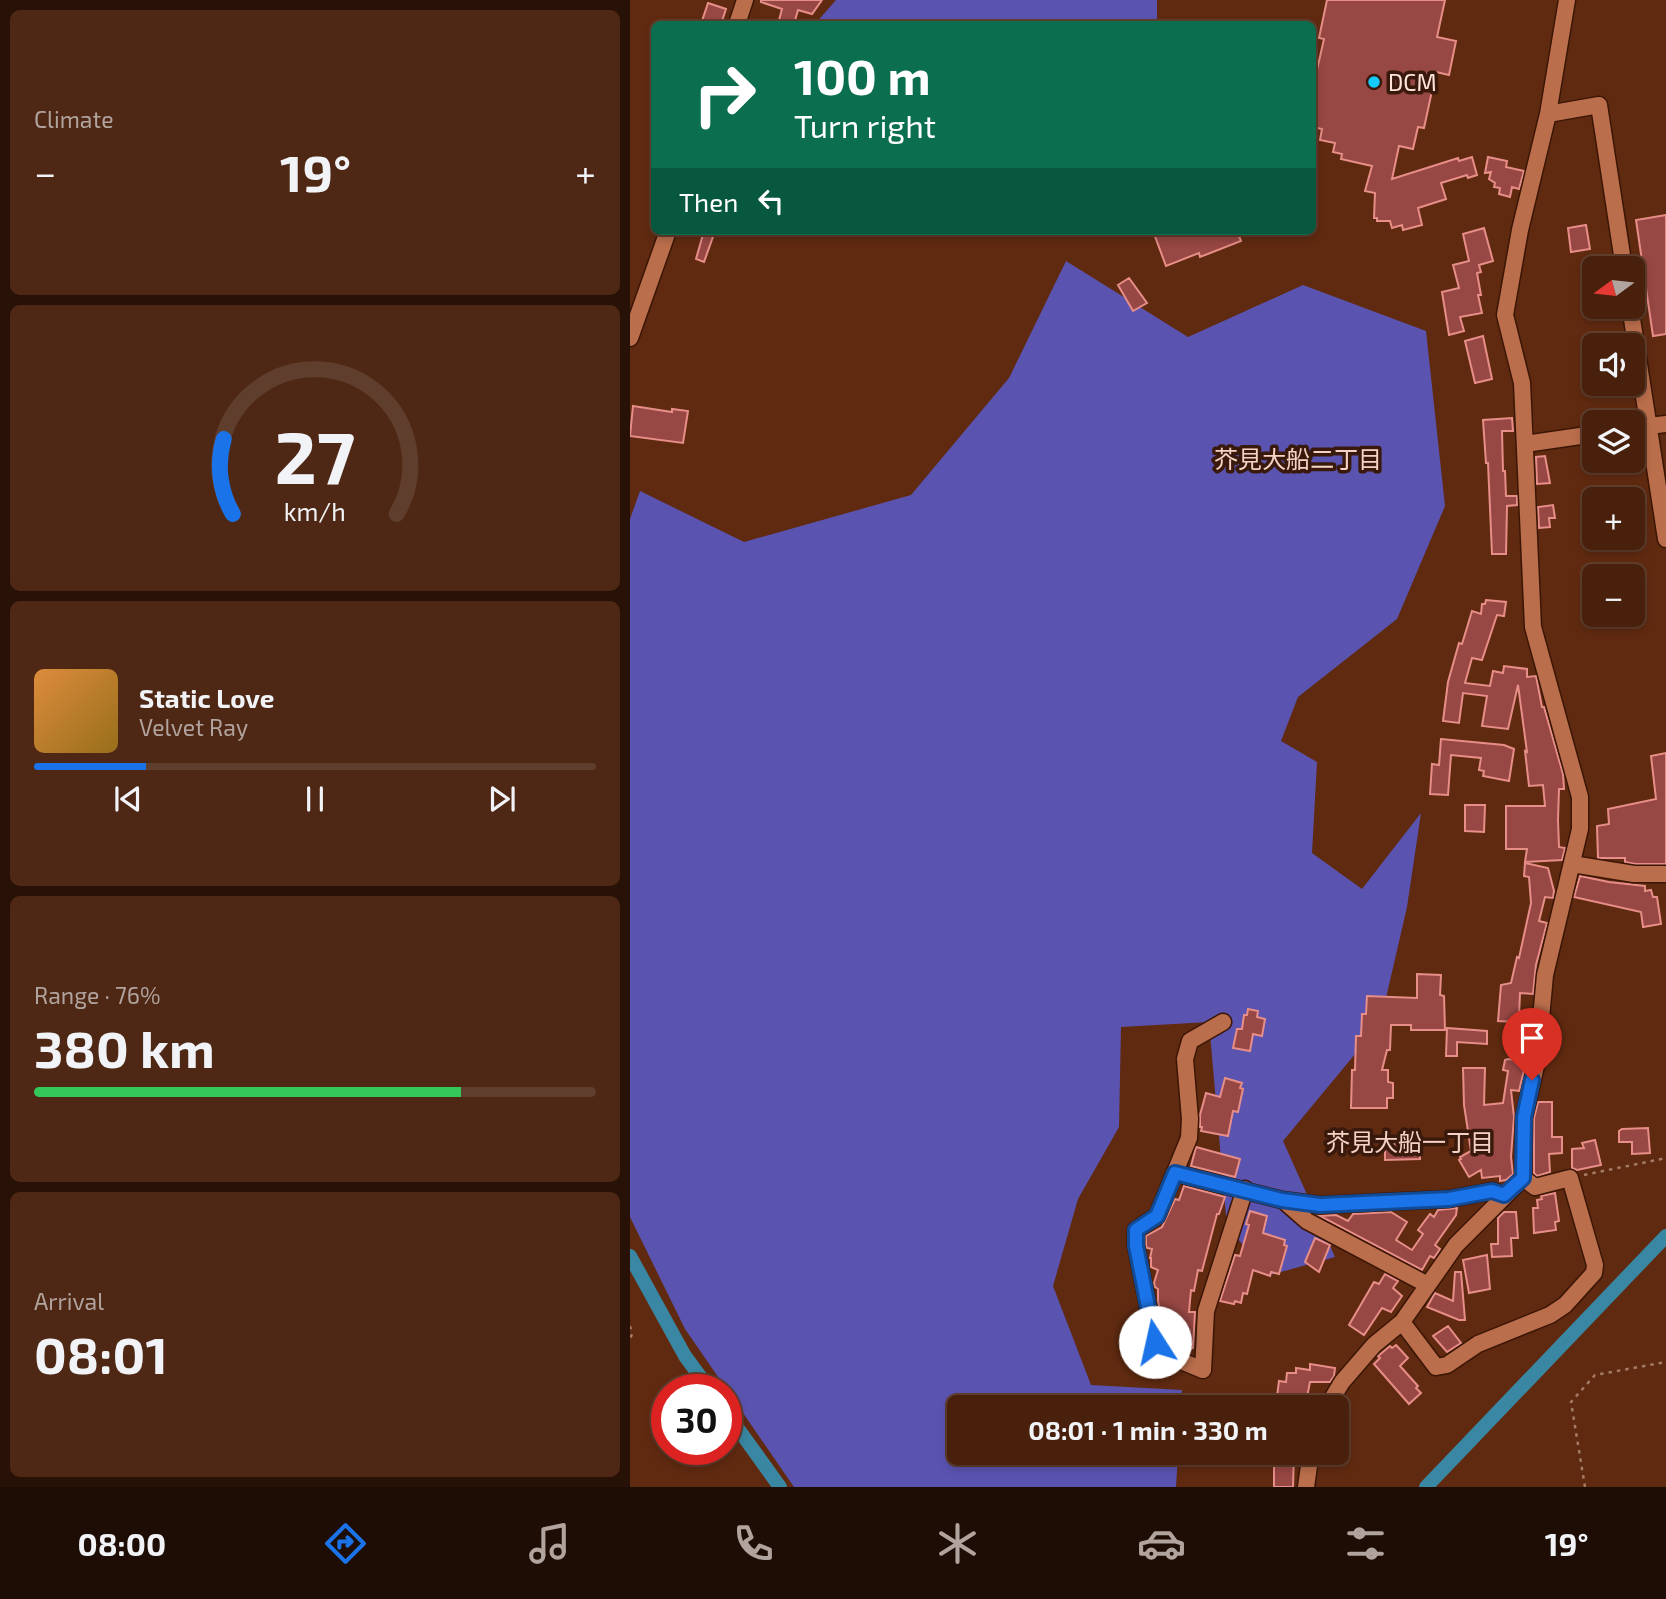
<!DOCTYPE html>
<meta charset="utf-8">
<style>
body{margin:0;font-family:"Exo 2","Noto Sans JP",sans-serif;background:#4f2815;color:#f1f3f6;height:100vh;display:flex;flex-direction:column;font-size:26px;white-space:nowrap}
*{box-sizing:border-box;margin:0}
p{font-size:23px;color:#b1a39d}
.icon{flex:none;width:38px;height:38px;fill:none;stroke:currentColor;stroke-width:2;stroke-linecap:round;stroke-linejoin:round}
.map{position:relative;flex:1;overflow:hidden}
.details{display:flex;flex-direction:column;gap:10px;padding:10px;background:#281207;width:630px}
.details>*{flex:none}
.top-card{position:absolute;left:21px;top:21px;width:665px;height:214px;border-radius:10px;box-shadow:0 4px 10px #0003,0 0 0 2px #603e2d;background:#0b6e4f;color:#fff;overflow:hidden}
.needle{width:46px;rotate:255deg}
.buttons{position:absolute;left:952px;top:256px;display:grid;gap:14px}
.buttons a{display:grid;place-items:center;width:63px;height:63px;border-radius:10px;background:#48200c;box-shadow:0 4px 10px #0003,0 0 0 2px #603e2d;font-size:35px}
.speed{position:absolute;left:21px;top:1374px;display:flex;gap:14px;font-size:35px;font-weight:700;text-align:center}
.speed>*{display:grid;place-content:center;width:91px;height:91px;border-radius:50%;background:#48200c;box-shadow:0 4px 10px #0003,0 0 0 2px #603e2d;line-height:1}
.speed .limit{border:10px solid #d22;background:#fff;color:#111}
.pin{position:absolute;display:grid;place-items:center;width:60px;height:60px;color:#fff;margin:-72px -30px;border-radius:50% 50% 50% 0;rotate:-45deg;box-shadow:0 0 7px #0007}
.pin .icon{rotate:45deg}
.me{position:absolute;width:77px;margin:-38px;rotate:350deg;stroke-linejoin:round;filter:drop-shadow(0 0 5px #0008)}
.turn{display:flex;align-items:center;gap:24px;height:147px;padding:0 28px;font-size:32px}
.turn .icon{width:91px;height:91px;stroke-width:2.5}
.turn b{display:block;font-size:49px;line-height:60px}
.then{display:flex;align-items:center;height:66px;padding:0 28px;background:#0003;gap:14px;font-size:26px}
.big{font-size:52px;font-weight:700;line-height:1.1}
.details .tile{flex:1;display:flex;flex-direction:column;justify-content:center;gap:10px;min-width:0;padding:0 24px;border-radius:10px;background:#4f2815}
.details .dial{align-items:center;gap:0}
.dial svg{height:182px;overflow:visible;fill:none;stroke:#603e2d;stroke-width:7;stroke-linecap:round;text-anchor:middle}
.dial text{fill:#f1f3f6;stroke:none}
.song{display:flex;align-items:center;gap:21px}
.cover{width:84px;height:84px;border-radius:10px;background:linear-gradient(135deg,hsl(30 70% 55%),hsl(40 70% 35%))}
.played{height:7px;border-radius:4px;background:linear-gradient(90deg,#1a73e8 20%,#603e2d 20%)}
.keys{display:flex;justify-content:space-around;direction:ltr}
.heat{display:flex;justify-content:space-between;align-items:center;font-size:38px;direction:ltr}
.charge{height:10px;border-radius:5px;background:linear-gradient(90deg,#34c759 76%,#603e2d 0)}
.trip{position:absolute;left:317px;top:1395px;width:402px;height:70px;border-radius:10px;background:#48200c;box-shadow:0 4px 10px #0003,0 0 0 2px #603e2d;font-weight:700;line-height:70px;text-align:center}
.menu{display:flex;height:112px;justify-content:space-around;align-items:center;background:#1d0d05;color:#b1a39d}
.menu .icon{width:49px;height:49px}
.menu .selected{color:#1a73e8}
.menu b{font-size:32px;color:#f1f3f6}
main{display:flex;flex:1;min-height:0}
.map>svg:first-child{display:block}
</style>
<main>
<section class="details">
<div class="tile"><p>Climate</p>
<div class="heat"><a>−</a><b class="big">19°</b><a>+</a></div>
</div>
<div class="tile dial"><svg viewBox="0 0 100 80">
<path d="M14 69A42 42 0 1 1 86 69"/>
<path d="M14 69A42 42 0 0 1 10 36" stroke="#1a73e8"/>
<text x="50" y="56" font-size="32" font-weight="700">27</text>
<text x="50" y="72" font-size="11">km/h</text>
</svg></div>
<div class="tile">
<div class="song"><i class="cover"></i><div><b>Static Love</b><p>Velvet Ray</p></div></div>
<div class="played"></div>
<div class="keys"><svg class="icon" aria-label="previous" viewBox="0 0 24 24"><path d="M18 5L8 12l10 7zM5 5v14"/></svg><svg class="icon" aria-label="pause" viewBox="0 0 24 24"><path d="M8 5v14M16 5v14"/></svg><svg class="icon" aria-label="next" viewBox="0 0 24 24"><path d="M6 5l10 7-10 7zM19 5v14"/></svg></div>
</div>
<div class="tile"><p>Range · 76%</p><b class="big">380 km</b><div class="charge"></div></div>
<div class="tile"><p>Arrival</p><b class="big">08:01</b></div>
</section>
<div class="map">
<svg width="1036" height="1487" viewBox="0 0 1036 1487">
<rect width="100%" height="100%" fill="#602a10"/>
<path fill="#5b53b0" d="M 206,0 L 527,0 L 527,24 L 185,24 Z
M 436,261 L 558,337 L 673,285 L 796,331 L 815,506 L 767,619 L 668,697 L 651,741 L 687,762 L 682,853 L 732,889 L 791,813 L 777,907 L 750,1024 L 653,1141 L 705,1257 L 640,1275 L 597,1227 L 579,1022 L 491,1027 L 489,1127 L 448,1199 L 423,1286 L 461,1385 L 552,1390 L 551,1407 L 329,1407 L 329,1452 L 548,1453 L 546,1487 L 164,1487 L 55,1329 L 0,1217 L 0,519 L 10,491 L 114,542 L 281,495 L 379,378 Z"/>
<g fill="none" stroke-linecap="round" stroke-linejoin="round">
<path stroke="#3987a2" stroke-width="14" d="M 0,1256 L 55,1356 L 80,1390
M 96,1412 L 150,1487
M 796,1487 L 1036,1236"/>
</g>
<path fill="#974744" stroke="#e78e88" stroke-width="2" d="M 131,0 L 192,0 L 182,14 L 168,10 L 164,24 L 148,24 L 152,9 L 131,2 Z
M 697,0 L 815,0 L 807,37 L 826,41 L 819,75 L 806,72 L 794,128 L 788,127 L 783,149 L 769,146 L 762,179 L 828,158 L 829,161 L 842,157 L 847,175 L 838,178 L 837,175 L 811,183 L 816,199 L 788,208 L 792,225 L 773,230 L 772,225 L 762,228 L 760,221 L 747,221 L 747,218 L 744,218 L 745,193 L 735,191 L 742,166 L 711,159 L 712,154 L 703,152 L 705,143 L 690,140 L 692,129 L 682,127 L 682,92 L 694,39 L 689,38 Z
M 78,3 L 96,9 L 91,24 L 71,24 Z
M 858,157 L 877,161 L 876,167 L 894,171 L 889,189 L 882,187 L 880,197 L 869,194 L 870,188 L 864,187 L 865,183 L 859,179 L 861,172 L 855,173 Z
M 1036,215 L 1036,334 L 1023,336 L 1006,220 Z
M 956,225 L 960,249 L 941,252 L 938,228 Z
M 854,228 L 863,261 L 849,265 L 851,272 L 847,273 L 851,295 L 848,295 L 852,313 L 830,317 L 834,331 L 819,335 L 812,292 L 829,288 L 823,265 L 839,261 L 833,234 Z
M 74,231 L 85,231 L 74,262 L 66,259 Z
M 523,231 L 607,231 L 611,241 L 570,257 L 569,253 L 536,266 Z
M 499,278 L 517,303 L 503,311 L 488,285 Z
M 853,336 L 862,379 L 845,383 L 835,341 Z
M 3,406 L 42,412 L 42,409 L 58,411 L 53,443 L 0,436 Z
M 882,418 L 883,431 L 872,431 L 873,471 L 875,471 L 876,496 L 887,496 L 887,505 L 877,506 L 876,554 L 862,554 L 858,463 L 856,463 L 853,420 Z
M 915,456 L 920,483 L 907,484 L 906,457 Z
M 923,505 L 925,518 L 919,518 L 920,527 L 909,528 L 908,507 Z
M 856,600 L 876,602 L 874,616 L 867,615 L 852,660 L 842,658 L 835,683 L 860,686 L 863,671 L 873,673 L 874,666 L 897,669 L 897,677 L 906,676 L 912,707 L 914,707 L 933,774 L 934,789 L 929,789 L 928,820 L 929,847 L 935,848 L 932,860 L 895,862 L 897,849 L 876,849 L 876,806 L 915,806 L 913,785 L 899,786 L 895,751 L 897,752 L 888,685 L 878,729 L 852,726 L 857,696 L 833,693 L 829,723 L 813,721 L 818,682 L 829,643 L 832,644 L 842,611 L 851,614 L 852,604 L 855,604 Z
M 811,739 L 874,745 L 884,749 L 879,781 L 853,776 L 854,771 L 849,770 L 851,758 L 821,755 L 818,795 L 800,794 L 802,764 L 809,765 Z
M 1036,753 L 1036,864 L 1005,864 L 995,862 L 995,858 L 968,858 L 967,826 L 979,824 L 978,809 L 1026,799 L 1021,756 Z
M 835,805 L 855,805 L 854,832 L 835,831 Z
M 895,863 L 918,868 L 924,891 L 923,898 L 915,897 L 909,921 L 917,923 L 906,965 L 903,994 L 890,993 L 889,1017 L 901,1018 L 899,1031 L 889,1030 L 886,1028 L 886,1022 L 868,1021 L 871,985 L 881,983 L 887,957 L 889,958 L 901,903 L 899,877 L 894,876 Z
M 950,876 L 979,882 L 1015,886 L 1015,891 L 1021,890 L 1023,897 L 1027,897 L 1031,924 L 1013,927 L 1011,912 L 944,897 Z
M 787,974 L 811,975 L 810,995 L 814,996 L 815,1030 L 781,1030 L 781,1025 L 761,1025 L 760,1050 L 757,1050 L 752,1070 L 758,1070 L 758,1082 L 763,1083 L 763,1098 L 757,1098 L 757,1108 L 721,1108 L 722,1070 L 725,1070 L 726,1036 L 731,1036 L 732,1014 L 736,1014 L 737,996 L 787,998 Z
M 618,1009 L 628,1011 L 627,1017 L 635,1019 L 632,1036 L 623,1034 L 620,1051 L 603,1048 L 607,1029 L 612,1029 L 614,1015 L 617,1015 Z
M 817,1028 L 857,1031 L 857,1044 L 827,1042 L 827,1056 L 816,1056 Z
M 878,1059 L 896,1062 L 889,1091 L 881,1090 L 884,1117 L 881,1157 L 883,1174 L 876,1180 L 870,1181 L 870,1176 L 852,1178 L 851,1170 L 839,1177 L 829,1160 L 831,1159 L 830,1157 L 841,1151 L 834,1105 L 833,1068 L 855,1068 L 854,1105 L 873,1103 L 878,1071 L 873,1070 L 875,1060 Z
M 595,1078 L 612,1083 L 610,1088 L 613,1089 L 608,1112 L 603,1111 L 598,1136 L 571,1131 L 572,1127 L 570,1127 L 570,1115 L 576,1093 L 590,1097 Z
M 908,1102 L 922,1102 L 922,1137 L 932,1137 L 932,1153 L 919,1154 L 920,1172 L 907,1176 L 904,1173 L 904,1118 Z
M 1018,1128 L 1020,1153 L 1002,1154 L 1002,1142 L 989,1142 L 989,1131 L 992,1129 Z
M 965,1140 L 971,1165 L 947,1170 L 942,1168 L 942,1149 L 954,1148 L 952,1143 Z
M 755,1144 L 790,1144 L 790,1159 L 755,1160 Z
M 566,1147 L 610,1159 L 605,1177 L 561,1166 Z
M 554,1186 L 595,1197 L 589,1214 L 587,1214 L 572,1271 L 568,1270 L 564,1291 L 561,1290 L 559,1312 L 565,1312 L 563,1348 L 557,1350 L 541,1345 L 535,1338 L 528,1301 L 528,1289 L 525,1287 L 524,1283 L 528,1270 L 521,1267 L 521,1258 L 520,1258 L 522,1249 L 517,1248 L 516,1245 L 516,1236 L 532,1227 L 545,1199 L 549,1200 Z
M 925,1193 L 929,1221 L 925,1222 L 926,1230 L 904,1233 L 903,1208 L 908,1208 L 907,1200 L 912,1199 L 911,1196 Z
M 827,1208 L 826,1215 L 805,1245 L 810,1249 L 804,1258 L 800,1256 L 792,1270 L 690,1216 L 706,1215 L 718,1221 L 723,1214 L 761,1212 L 777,1222 L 766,1240 L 782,1250 L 793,1234 L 788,1230 L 800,1214 L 804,1217 L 808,1210 Z
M 620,1211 L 637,1216 L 633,1233 L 655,1240 L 654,1245 L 657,1246 L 649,1274 L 641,1272 L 640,1276 L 623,1270 L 617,1294 L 613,1293 L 611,1303 L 605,1301 L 604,1304 L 590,1301 L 605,1255 L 610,1256 L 619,1225 L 616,1224 Z
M 874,1212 L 886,1212 L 888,1238 L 881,1238 L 882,1256 L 862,1257 L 861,1244 L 868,1244 L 868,1218 Z
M 685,1238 L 700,1245 L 689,1272 L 675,1262 Z
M 857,1255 L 860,1289 L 839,1293 L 833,1260 Z
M 825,1272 L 831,1272 L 835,1320 L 829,1320 L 797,1307 L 805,1293 L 823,1301 Z
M 755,1274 L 768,1281 L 763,1288 L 772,1296 L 761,1312 L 752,1308 L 734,1335 L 719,1325 L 744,1282 L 749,1284 Z
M 818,1326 L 831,1343 L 817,1352 L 803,1336 Z
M 766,1345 L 778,1358 L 770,1366 L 788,1386 L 786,1388 L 791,1393 L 779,1404 L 744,1364 L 750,1358 L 748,1356 L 760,1346 L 762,1348 Z
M 680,1364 L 705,1368 L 704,1376 L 700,1382 L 680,1382 L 675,1407 L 654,1407 L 656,1397 L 647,1396 L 649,1381 L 656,1382 L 657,1373 L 666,1373 L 666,1368 L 680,1370 Z
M 644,1452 L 664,1452 L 663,1487 L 644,1487 Z"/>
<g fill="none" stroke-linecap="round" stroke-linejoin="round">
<g stroke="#3b1605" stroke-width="19">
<path id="minor" d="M 107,24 L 115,0
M 918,114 L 969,105 L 994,268
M 1000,306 L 1036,539
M 0,338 L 38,231
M 1003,428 L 1036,424
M 895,444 L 964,434
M 942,864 L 1004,874 L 1036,874
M 593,1022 L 560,1041 L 555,1059 L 560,1119 L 559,1138 L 527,1216 L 506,1230 L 506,1246 L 525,1342 L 534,1354 L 573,1370 L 576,1311 L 615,1189
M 545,1173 L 652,1200 L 690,1205 L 819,1199 L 862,1191 L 874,1195
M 653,1200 L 677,1221 L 798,1285
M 772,1322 L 806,1367 L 817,1365 L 848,1344 L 920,1315 L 935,1305 L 964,1273 L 965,1265 L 940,1178 L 905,1187 L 893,1178
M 697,1407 L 712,1382 L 744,1345 L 772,1322 L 826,1245 L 893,1178 L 894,1117 L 907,1062 L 915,975 L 950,829 L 950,797 L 903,627 L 892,383 L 875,315 L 890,230 L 918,114 L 937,0
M 676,1487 L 681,1452"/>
</g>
<path stroke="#a47b67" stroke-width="2.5" stroke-dasharray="3.5 5" stroke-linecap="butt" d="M 954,1175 L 1036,1158
M 0,1326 L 2,1334 L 0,1339
M 955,1487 L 941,1402 L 965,1375 L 1036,1362"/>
<use href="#minor" stroke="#ba6e4c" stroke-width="16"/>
</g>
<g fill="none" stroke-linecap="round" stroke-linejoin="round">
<g stroke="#114b97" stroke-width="18">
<path id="route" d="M 525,1342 L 506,1246 L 506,1230 L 527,1216 L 545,1173 L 652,1200 L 690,1205 L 819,1199 L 862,1191 L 874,1195 L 893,1178 L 894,1117 L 902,1080"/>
</g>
<use href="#route" stroke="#1a73e8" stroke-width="12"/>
</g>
<circle fill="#14cafb" stroke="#38190b" stroke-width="2.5" cx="744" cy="82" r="7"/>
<g text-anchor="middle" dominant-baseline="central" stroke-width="7" stroke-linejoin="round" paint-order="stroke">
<g font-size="23" fill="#fee4d9" stroke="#38190b" text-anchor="start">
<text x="758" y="82">DCM</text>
</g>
<g font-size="24" fill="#f5d3c4" stroke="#38190b">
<text x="668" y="458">芥見大船二丁目</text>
<text x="780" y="1141">芥見大船一丁目</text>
</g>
</g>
</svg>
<div class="buttons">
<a><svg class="needle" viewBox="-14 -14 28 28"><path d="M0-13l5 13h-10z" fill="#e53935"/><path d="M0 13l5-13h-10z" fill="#b1a39d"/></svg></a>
<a><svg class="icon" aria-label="sound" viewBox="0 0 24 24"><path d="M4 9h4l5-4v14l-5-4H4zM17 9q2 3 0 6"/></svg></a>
<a><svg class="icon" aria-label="layers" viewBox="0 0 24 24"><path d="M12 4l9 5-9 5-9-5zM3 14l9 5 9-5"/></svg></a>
<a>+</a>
<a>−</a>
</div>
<div class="speed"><div class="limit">30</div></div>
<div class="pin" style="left:902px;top:1080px;background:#d93025"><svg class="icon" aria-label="arrive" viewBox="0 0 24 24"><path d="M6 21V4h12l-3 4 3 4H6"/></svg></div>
<svg class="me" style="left:525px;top:1342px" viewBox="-20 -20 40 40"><circle r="19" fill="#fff"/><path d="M0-13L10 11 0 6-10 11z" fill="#1a73e8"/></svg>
<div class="trip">08:01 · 1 min · 330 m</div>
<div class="top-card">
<div class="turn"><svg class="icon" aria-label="right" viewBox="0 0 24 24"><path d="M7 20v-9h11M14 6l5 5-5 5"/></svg><div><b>100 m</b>Turn right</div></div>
<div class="then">Then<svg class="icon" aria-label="left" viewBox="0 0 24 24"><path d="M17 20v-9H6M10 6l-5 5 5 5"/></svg></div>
</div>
</div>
</main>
<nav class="menu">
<b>08:00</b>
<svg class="icon selected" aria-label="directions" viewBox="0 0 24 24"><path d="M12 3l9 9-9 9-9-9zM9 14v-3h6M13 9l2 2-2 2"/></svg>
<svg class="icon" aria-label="music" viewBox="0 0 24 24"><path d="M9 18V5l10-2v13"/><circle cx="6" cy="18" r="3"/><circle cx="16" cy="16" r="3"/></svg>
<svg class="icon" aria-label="phone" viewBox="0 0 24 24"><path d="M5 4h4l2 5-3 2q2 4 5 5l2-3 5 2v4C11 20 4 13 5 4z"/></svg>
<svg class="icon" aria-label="climate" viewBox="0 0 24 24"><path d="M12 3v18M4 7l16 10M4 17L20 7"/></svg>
<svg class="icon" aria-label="car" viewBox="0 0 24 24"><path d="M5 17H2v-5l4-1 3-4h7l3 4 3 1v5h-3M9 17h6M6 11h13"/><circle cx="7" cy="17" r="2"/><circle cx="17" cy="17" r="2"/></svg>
<svg class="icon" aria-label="filters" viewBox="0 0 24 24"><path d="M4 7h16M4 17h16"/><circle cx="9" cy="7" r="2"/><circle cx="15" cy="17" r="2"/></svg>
<b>19°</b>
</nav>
